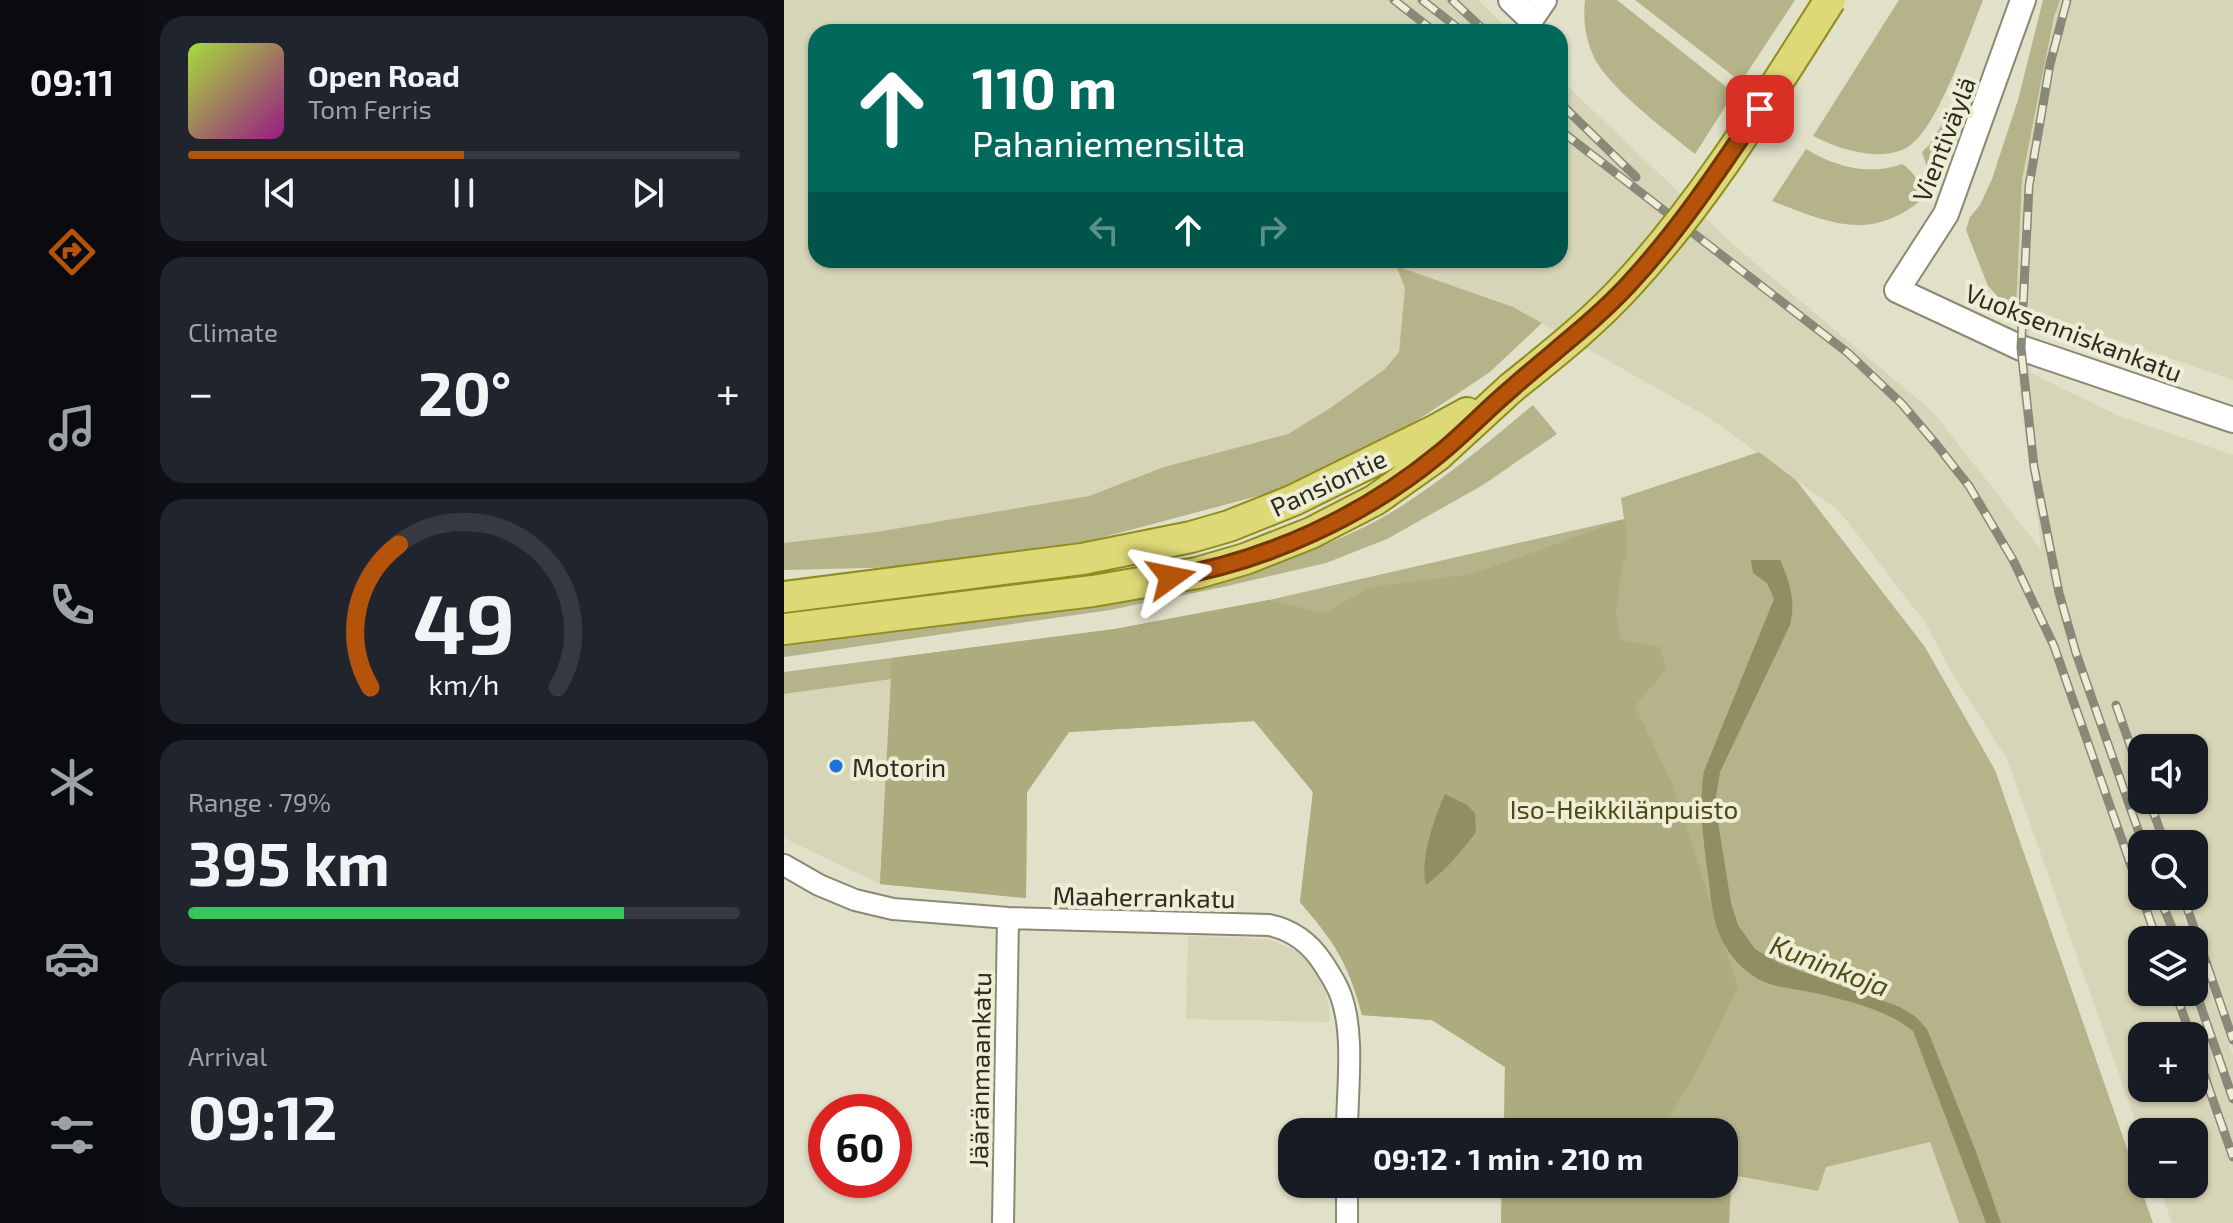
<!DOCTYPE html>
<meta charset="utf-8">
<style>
body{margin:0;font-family:"Exo 2",sans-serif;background:#20242c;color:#f1f3f6;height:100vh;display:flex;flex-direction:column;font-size:30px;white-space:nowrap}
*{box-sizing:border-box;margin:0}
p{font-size:26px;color:#9ea1a6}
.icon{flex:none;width:44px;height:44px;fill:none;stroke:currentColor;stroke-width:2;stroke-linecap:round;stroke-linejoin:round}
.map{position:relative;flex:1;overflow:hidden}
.sheet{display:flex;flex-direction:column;gap:16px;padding:16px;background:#0d0f14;width:640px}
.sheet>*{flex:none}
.guide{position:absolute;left:24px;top:24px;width:760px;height:244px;border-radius:24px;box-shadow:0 2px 6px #0004;background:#00695c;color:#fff;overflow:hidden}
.controls{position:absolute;left:1344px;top:734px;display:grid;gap:16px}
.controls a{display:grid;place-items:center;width:80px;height:80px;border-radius:16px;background:#171b24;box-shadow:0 2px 6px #0004;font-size:40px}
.speed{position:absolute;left:24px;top:1094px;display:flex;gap:16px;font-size:40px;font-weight:700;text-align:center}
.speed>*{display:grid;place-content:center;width:104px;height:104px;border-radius:50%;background:#171b24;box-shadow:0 2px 6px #0004;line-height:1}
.speed .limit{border:12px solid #d22;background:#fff;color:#111}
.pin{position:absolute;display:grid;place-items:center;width:68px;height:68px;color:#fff;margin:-34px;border-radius:16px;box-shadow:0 4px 12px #0006}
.me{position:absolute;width:88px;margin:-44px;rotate:78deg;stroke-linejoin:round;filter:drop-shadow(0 0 6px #0008)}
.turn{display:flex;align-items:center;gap:28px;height:168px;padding:0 32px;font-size:36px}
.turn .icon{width:104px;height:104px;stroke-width:2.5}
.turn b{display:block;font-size:56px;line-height:68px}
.lanes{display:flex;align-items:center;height:76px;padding:0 32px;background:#0003;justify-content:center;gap:40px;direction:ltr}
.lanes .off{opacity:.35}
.big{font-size:60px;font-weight:700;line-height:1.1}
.sheet .tile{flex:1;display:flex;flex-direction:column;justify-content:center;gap:12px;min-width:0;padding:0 28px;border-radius:24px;background:#20242c}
.sheet .dial{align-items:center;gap:0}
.dial svg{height:208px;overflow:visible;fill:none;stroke:#363941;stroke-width:7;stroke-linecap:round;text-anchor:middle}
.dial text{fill:#f1f3f6;stroke:none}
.song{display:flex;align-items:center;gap:24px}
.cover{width:96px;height:96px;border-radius:12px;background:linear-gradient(135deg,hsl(80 70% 55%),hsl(310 70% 35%))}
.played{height:8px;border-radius:4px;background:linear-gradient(90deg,#b45309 50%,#363941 50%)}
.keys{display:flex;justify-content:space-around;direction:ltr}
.heat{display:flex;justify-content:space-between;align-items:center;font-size:44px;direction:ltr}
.charge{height:12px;border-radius:6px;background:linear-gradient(90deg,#34c759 79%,#363941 0)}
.trip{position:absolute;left:494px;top:1118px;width:460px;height:80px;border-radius:24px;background:#171b24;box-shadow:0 2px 6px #0004;font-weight:700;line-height:80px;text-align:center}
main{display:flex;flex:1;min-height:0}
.dock{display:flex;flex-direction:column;width:144px;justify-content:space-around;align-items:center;background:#090b0e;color:#9ea1a6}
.dock .icon{width:56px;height:56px}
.dock .selected{color:#b45309}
.dock b{font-size:36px;color:#f1f3f6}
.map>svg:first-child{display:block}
</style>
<main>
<nav class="dock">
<b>09:11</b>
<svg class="icon selected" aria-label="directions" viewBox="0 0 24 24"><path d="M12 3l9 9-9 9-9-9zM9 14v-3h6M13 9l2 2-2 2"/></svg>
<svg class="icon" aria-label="music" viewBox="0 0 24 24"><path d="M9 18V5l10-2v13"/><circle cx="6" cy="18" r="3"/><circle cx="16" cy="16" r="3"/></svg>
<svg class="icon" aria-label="phone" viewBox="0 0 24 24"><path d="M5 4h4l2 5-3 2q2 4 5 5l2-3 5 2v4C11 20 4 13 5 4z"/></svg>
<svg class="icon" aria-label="climate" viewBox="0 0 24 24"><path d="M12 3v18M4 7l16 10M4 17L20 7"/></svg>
<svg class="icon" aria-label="car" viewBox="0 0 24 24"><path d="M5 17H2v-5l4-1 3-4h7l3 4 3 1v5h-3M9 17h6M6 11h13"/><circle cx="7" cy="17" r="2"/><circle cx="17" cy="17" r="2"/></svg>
<svg class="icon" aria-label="filters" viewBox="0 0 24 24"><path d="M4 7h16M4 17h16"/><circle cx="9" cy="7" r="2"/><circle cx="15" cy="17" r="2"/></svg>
</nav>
<section class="sheet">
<div class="tile">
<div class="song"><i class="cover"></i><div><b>Open Road</b><p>Tom Ferris</p></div></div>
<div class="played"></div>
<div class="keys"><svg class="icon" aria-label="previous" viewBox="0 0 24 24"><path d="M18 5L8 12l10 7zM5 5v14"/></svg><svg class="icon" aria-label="pause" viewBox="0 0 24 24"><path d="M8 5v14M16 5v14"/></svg><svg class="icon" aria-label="next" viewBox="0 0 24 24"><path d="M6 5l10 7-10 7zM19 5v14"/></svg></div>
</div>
<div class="tile"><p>Climate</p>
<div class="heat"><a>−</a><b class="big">20°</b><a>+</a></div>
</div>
<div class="tile dial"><svg viewBox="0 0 100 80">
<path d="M14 69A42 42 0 1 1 86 69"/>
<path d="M14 69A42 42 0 0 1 25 14" stroke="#b45309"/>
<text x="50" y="56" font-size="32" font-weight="700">49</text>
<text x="50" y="72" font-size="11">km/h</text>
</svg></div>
<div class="tile"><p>Range · 79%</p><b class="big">395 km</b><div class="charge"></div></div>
<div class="tile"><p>Arrival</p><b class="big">09:12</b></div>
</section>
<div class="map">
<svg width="1449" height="1223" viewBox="0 0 1449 1223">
<rect width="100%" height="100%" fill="#e1e0c9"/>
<path fill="#d6d5b7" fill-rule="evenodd" d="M 0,0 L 694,0 L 727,32 L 32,32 L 32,260 L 776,260 L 776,79 L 953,248 L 1149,412 L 1258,551 L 1236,395 L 1232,309 L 1238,179 L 1270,17 L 1276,0 L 1449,0 L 1449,380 L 1246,310 L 1245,351 L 1247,373 L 1335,416 L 1449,455 L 1449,1049 L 1395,896 L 1410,896 L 1410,844 L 1376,844 L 1373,836 L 1375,844 L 1358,844 L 1358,896 L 1393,896 L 1408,940 L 1358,940 L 1358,992 L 1410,992 L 1410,944 L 1449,1056 L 1449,1223 L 1388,1223 L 1374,1184 L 1410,1184 L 1410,1132 L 1358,1132 L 1358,1139 L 1223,759 L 1165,668 L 1141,622 L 1055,511 L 924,417 L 729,307 L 613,267 L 621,288 L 617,344 L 615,352 L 609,361 L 601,369 L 546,408 L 504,434 L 380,467 L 305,496 L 92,532 L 0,543 ZM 1358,748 L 1410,748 L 1410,800 L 1358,800 ZM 1358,1036 L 1410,1036 L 1410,1088 L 1358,1088 Z
M 108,679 L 96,884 L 0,838 L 0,694 Z
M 404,936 L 485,939 L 514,952 L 525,962 L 541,988 L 544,1002 L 546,1022 L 402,1019 Z
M 1146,1142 L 1175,1223 L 945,1223 L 947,1175 L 1034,1191 L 1041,1167 Z"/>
<path fill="#b4b38a" d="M 801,0 L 833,0 L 950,93 L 911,154 C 884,132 822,86 809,55 C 801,37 799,19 801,0 Z
M 851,0 L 1011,0 L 957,82 Z
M 1115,0 L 1199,0 C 1185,35 1154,128 1124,147 C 1096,163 1055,149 1029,136 Z
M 1259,0 L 1276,0 L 1270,17 L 1238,179 L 1232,309 L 1216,299 L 1204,286 L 1182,230 L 1186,217 L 1196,205 L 1208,179 L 1234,100 Z
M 1176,98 L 1181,100 C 1175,126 1170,161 1153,181 L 1143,167 L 1138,152 L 1146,144 L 1171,103 Z
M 1022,149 C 1052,167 1084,176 1118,164 C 1130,171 1135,183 1142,196 C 1088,243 1047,224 988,201 Z
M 612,266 L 729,307 L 758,323 L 706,372 L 637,418 L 579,452 L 533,474 L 485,493 L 286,546 L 121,567 L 0,570 L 0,543 L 92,532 L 305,496 L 380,467 L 504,434 L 546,408 L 601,369 L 615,352 L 621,288 Z
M 749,405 L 773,434 L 699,485 L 603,539 L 542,563 L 439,587 L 326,610 L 0,657 L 0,642 L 439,579 C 499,561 562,541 616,507 C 663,477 706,441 749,405 Z
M 975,452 L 1012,480 L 1141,647 L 1211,770 L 1369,1223 L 1175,1223 L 1146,1142 L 1042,1167 L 1034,1191 L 948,1175 L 945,1223 L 717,1223 L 718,1184 L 940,1184 L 940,1132 L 720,1132 L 721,1067 L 648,1020 L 578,1015 C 564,962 551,943 516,902 L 529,792 L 471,721 L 285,732 L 243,792 L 242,898 L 96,884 L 108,679 L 0,694 L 0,672 L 331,629 L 485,600 L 840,519 L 837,498 Z"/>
<path fill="#adac7f" d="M 841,519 L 843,559 L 839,562 L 832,611 L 836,640 L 876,647 L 882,669 L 851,706 L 888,784 L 954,987 L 915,1067 L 877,1132 L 720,1132 L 721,1067 L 648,1020 L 578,1015 C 564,962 551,943 516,902 L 529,792 L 470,721 L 285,732 L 243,792 L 242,898 L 96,884 L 108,658 L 331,629 L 485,600 L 540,613 L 587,587 L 689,574 Z
M 940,1173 L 947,1175 L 945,1223 L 717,1223 L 718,1184 L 940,1184 Z"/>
<path fill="#908e62" d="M 967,560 L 996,560 C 1006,583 1012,600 1006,625 L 936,772 L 931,803 L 947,903 L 954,925 L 971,949 L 997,964 L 1116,1007 L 1132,1017 L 1143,1029 L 1191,1149 L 1217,1223 L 1202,1223 L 1129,1031 C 1100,1008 1061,1000 1026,992 C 1012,989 996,988 983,983 C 960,974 943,954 934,931 C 928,915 927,898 925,882 C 920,845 914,808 920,771 L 990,599 L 983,583 L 969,573 Z
M 661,794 L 683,805 L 691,813 L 692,832 C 677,852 662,870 642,885 C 635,861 651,816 661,794 Z"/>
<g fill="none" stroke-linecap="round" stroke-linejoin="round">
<g stroke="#898974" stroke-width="24">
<path id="minor" d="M 0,865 L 35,885 L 71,900 L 109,909 L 224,918 L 485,925 C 509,930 526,943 539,963 C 546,974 553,984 557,996 C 571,1035 563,1090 563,1132
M 219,1223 L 224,918
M 563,1223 L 563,1184"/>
</g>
<g stroke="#898974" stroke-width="28">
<path id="tertiary" d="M 727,0 L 747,19 L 760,0
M 1239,0 L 1162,214 L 1113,290 L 1237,348 L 1449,420"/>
</g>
<g stroke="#918c1e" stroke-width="34">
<path id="primary" d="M 0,597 L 298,559 L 407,537 L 445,526 L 510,500 L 652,430 L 683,413
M 0,629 L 309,591 L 413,573 L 461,559 L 527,533 L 591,500 L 653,456 L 727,388"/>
</g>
<use href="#minor" stroke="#fff" stroke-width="20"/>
<use href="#tertiary" stroke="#fff" stroke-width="24"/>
<use href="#primary" stroke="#ded977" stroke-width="30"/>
<g stroke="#898979" stroke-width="9">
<path id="rail" d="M 610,0 L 651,32
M 638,0 L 679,32
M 668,0 L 702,32
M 1283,0 L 1266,64 L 1245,186 L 1237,348 L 1250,467 L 1275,593 L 1292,653 L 1359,844
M 776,103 L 852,177
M 776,130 L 1064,353 L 1118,404 L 1152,444 L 1185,486 L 1229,560 L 1270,646 L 1373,940
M 1332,705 L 1358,779
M 1365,800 L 1381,844
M 1375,896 L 1393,940
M 1399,896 L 1449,1040
M 1410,987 L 1449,1099
M 1391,992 L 1407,1036
M 1410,1046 L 1449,1157"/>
</g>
<use href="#rail" stroke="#eeeed6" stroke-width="6" stroke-dasharray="18" stroke-linecap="butt"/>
<g stroke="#918c1e" stroke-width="34" stroke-linecap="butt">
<path id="primary-bridge" d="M 727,388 C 768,355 810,322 845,283 C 924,197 984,97 1046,0"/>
</g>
<use href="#primary-bridge" stroke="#ded977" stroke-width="30"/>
</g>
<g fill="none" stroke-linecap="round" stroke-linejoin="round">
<g stroke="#753606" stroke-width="20">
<path id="route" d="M 387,577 C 483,561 580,516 655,454 C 680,434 702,410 727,389 C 766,354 809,323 845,284 C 895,230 935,170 976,109"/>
</g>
<use href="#route" stroke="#b45309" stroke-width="14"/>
</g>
<circle fill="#1a73dc" stroke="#eeeed6" stroke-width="3" cx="52" cy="766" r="8"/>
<g text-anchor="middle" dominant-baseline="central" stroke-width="8" stroke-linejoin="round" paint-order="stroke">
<g font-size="26" fill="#2c2c23" stroke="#eeeed6">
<text transform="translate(1159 139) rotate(-69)">Vientiväylä</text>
<text transform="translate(1290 332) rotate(21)">Vuoksenniskankatu</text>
<text transform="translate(544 482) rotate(-25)">Pansiontie</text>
<text transform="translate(360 896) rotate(1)">Maaherrankatu</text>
<text transform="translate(195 1070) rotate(-89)">Jääränmaankatu</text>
</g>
<g font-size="26" fill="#2c2c23" stroke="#eeeed6" text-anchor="start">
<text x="68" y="766">Motorin</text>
</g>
<g font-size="26" fill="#4d4a14" stroke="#eeeed6">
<text x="840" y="808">Iso-Heikkilänpuisto</text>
</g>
<g font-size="28" font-style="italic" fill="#4f4c16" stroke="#eeeed6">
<text transform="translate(1046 965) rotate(21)">Kuninkoja</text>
</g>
</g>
</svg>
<div class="controls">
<a><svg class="icon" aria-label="sound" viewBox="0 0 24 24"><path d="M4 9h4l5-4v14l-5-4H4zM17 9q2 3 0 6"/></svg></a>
<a><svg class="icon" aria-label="search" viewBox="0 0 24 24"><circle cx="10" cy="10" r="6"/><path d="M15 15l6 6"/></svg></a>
<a><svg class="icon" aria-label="layers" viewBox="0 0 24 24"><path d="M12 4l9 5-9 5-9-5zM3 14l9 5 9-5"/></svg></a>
<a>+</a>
<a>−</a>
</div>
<div class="speed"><div class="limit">60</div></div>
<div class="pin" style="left:976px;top:109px;background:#d93025"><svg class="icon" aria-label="arrive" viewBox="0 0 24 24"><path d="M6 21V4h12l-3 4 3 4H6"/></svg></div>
<svg class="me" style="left:387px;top:577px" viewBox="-20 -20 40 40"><path d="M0-17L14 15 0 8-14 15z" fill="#b45309" stroke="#fff" stroke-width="4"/></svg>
<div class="trip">09:12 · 1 min · 210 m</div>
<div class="guide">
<div class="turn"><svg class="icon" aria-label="ahead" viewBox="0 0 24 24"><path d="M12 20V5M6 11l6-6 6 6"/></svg><div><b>110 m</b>Pahaniemensilta</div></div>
<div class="lanes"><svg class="icon off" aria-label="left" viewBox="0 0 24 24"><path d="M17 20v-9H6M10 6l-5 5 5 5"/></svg><svg class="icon" aria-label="ahead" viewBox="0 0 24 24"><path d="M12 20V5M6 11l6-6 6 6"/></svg><svg class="icon off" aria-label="right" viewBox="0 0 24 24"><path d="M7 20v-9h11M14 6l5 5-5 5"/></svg></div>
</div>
</div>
</main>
